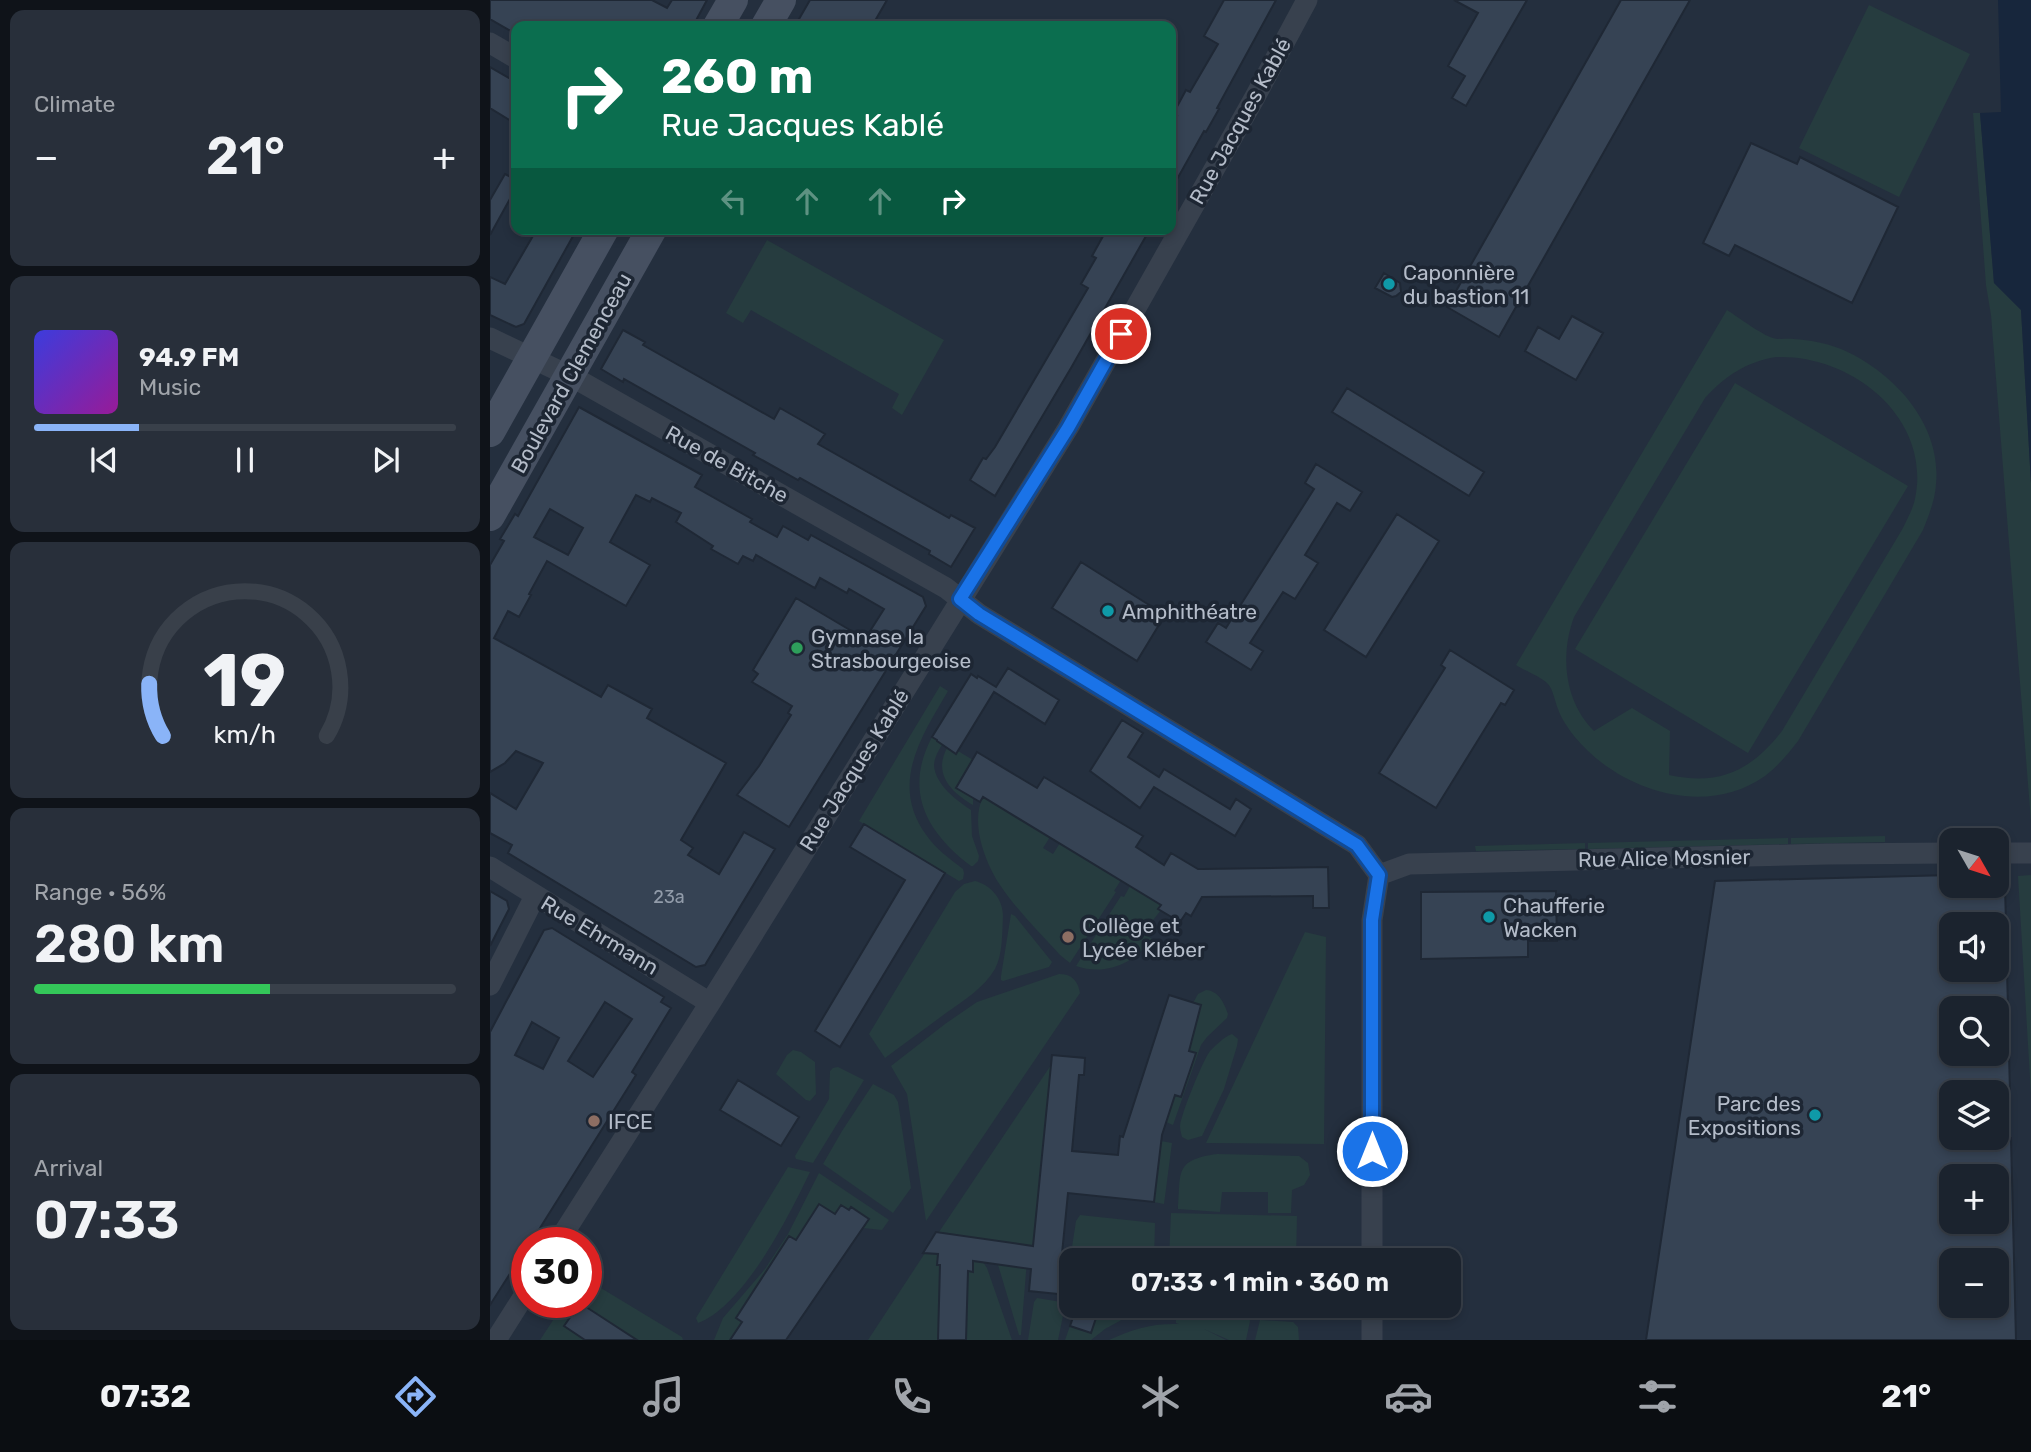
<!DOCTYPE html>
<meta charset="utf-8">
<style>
body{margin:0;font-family:Rubik,sans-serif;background:#282f3a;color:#f1f3f6;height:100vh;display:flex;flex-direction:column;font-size:26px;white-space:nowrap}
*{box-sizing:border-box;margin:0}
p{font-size:23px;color:#a0a4aa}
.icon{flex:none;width:38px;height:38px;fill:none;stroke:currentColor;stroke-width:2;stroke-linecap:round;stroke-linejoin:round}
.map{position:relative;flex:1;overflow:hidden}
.drawer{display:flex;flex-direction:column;gap:10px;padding:10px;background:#0f1319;width:490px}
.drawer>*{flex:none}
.guide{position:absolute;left:21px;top:21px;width:665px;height:214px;border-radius:14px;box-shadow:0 4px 10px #0003,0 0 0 2px #39404a;background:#0b6e4f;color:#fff;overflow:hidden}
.needle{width:46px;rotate:129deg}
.buttons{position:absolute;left:1449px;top:828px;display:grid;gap:14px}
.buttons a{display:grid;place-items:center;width:70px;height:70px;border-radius:14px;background:#1b232e;box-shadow:0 4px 10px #0003,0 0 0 2px #39404a;font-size:35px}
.speed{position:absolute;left:21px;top:1227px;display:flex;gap:14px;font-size:35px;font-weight:700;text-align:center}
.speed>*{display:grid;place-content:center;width:91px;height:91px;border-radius:50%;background:#1b232e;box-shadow:0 4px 10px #0003,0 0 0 2px #39404a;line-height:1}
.speed .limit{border:10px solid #d22;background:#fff;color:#111}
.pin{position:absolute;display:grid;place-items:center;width:60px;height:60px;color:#fff;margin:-30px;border:4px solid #fff;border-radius:50%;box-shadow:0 2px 7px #0007}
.me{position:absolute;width:77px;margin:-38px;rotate:0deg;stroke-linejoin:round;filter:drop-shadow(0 0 5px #0008)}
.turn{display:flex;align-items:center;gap:24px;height:147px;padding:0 35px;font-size:32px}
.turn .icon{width:91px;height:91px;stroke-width:2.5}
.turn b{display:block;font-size:49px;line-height:60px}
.lanes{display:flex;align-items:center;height:66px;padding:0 35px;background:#0003;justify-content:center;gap:35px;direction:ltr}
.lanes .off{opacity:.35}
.big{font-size:52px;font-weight:600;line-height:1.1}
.drawer .tile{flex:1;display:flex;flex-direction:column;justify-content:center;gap:10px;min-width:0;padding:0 24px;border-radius:14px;background:#282f3a}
.drawer .dial{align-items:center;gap:0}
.dial svg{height:182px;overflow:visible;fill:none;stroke:#39404a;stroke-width:7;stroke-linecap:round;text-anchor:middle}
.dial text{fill:#f1f3f6;stroke:none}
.song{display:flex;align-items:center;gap:21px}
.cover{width:84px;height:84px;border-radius:10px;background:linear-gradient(135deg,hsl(240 70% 55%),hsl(300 70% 35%))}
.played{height:7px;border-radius:4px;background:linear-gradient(90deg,#8ab4f8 25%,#39404a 25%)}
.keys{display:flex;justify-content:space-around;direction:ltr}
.heat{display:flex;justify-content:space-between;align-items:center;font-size:38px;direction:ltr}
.charge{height:10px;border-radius:5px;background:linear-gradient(90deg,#34c759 56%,#39404a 0)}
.trip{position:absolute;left:569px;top:1248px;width:402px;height:70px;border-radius:14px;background:#1b232e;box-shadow:0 4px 10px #0003,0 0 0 2px #39404a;font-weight:600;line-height:70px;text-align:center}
.tabs{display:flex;height:112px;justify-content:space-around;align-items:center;background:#0b0e12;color:#a0a4aa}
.tabs .icon{width:49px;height:49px}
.tabs .active{color:#8ab4f8}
.tabs b{font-size:32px;color:#f1f3f6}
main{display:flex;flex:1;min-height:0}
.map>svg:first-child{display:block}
</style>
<main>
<section class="drawer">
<div class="tile"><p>Climate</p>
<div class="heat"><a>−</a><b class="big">21°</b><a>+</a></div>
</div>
<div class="tile">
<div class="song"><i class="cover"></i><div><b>94.9 FM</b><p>Music</p></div></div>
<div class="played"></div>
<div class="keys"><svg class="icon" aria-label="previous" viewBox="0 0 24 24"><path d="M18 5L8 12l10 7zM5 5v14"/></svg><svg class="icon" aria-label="pause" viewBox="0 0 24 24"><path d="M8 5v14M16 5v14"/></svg><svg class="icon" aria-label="next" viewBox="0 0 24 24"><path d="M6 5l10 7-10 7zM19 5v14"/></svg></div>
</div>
<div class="tile dial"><svg viewBox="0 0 100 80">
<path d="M14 69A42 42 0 1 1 86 69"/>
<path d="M14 69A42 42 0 0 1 8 46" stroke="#8ab4f8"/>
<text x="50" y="56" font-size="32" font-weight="700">19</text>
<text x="50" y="72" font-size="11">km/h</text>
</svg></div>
<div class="tile"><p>Range · 56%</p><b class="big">280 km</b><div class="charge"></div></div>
<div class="tile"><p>Arrival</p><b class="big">07:33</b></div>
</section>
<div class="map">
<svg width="1541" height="1340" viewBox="0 0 1541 1340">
<rect width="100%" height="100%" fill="#242f3e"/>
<path fill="#263c3f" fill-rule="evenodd" d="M 1379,5 L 1480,54 L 1409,197 L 1309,148 Z
M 1483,113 L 1490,113 L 1504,283 L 1531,310 L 1541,483 L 1541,822 L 1501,315 L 1496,285 Z
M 277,240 L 454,340 L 412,415 L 402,408 L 409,394 L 261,310 L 253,323 L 236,313 Z
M 1237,310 C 1248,317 1272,335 1283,338 C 1289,340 1297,338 1304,339 C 1320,340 1336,343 1351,349 C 1403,371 1452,424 1446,484 C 1445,500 1439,515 1433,530 L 1308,741 C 1298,754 1288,766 1275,776 C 1214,819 1128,790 1084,736 C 1078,728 1071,718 1068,709 C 1065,702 1063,689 1058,684 C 1050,676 1035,671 1026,665 ZM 1286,357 C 1362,354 1442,418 1425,499 C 1423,509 1417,519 1413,528 L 1292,731 C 1261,771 1229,786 1179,775 L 1180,731 L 1142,708 L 1104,731 C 1074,701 1070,655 1084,617 L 1215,398 C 1235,376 1256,362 1286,357 Z
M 1245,383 L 1418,486 L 1258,753 L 1085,649 Z
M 450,686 L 458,691 C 431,737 399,785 437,836 C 446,849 460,859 473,869 L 474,873 L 473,879 L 469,881 L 369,821 Z
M 442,737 L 452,745 C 448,751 444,759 444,766 C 446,785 466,800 481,810 L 482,836 L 489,856 L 488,861 L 483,866 L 481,866 C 435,831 414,790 442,737 Z
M 457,748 L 467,752 L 468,751 L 488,763 L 478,779 L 472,776 L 466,788 L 483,798 L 483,805 C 461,792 443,774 457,748 Z
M 493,797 L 560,837 L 553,848 L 563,854 L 570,843 L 631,880 L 624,891 L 626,892 L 580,963 L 570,955 C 551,934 525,908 510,885 C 495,862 480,823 493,797 Z
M 1395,836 L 1395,842 L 1301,844 L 1301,838 Z
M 1298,838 L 1298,844 L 1098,849 L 1098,843 Z
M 1095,843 L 1095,849 L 986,851 L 985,846 Z
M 1541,875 L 1541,1095 L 1528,876 Z
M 485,881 C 501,885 513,899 513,916 C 512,933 513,954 505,969 C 494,988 473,1001 456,1013 C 436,1028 415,1043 395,1058 L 379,1034 L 465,892 L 474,884 Z
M 640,886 L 671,905 L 669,909 L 671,910 L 653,933 L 662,939 C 644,964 615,976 586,966 L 631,896 L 634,897 Z
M 521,914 L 525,916 L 562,962 L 559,967 L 513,981 L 511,980 L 511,976 Z
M 815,932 L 836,937 L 834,1144 L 716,1143 Z
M 569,974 C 582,974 588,981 590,993 L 436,1221 L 417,1094 L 401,1066 L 455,1024 L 487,1002 Z
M 716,990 C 729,991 734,1003 738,1014 L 737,1018 L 717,1037 L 711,1045 L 683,1125 L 676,1122 L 685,1095 L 692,1097 L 695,1088 L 687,1085 L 706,1053 L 699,1051 L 711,1006 L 703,1003 L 708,994 Z
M 742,1034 L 748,1039 L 747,1046 L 734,1089 L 712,1136 L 698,1140 L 692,1137 C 691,1133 690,1129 690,1126 C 691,1114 713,1060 720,1051 C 726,1045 734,1037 742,1034 Z
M 303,1050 L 311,1052 L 325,1062 L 326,1094 L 320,1101 L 316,1100 L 286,1074 L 297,1055 Z
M 561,1065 L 543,1246 L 449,1232 Z
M 348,1067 L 374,1080 L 323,1163 L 306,1159 L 305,1156 L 339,1099 L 340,1071 L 343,1068 Z
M 383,1084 L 404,1095 L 408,1102 L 421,1188 L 403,1213 L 333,1164 L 352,1131 Z
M 671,1141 L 682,1143 L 674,1204 L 664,1202 Z
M 727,1154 L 809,1156 L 818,1163 L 820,1175 L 814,1185 L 802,1190 L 801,1213 L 778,1213 L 778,1192 L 732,1192 L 730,1212 L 688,1209 C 691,1172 684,1160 727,1154 Z
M 298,1167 L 320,1172 C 299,1216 254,1306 208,1323 L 206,1318 Z
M 329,1173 L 399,1220 L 392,1230 L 373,1228 L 379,1219 L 351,1205 L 345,1214 L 329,1204 L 323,1213 L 336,1221 L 330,1230 L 317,1222 L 306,1240 L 299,1236 L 247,1318 L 252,1322 L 240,1340 L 224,1340 L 233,1318 L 275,1269 L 298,1234 Z
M 681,1213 L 807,1216 L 806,1260 L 679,1260 Z
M 590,1215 L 665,1223 L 664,1260 L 625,1260 L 627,1253 L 607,1246 L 602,1260 L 581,1260 L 581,1298 L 576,1291 L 576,1286 L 586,1221 Z
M 435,1253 L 448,1254 L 447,1264 L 450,1265 L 448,1340 L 378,1340 Z
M 484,1257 L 491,1259 L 497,1268 L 522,1340 L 476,1340 L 478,1272 L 483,1271 Z
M 506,1258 L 537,1260 L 531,1335 L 529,1335 Z
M 96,1279 L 192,1337 L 193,1340 L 50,1340 L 75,1302 L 96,1302 Z
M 547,1298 L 571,1302 L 575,1306 L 568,1340 L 538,1340 L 544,1302 Z
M 610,1306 L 663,1306 L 660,1310 L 635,1318 L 615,1329 L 601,1340 L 575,1340 L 580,1326 L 601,1333 Z
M 686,1317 L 759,1319 L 760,1321 L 756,1340 L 739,1340 L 714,1329 L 736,1340 L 619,1340 C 643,1329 662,1323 689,1324 L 686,1323 Z
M 770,1320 L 803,1322 L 808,1327 L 809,1340 L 765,1340 Z"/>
<path fill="#17263c" d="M 1508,0 L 1541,0 L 1541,483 L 1531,310 L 1504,283 L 1490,113 L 1511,112 Z"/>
<path fill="#364354" stroke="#1f2835" stroke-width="2" fill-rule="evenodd" d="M 0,0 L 162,0 L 177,8 L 182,0 L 217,0 L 203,26 L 26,26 L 26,34 L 0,19 Z
M 320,0 L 397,0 L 382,26 L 305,26 Z
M 734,0 L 786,0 L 727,108 L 729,109 L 716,132 L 714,131 L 681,190 L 681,126 L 687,116 L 683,114 L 696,90 L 700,92 L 728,44 L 714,36 Z
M 964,0 L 1037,0 L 976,106 L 962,98 L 975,76 L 958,66 L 988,13 Z
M 1131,0 L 1200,0 L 1009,337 L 957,307 Z
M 0,67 L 26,82 L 26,124 L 0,108 Z
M 1261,143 L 1307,164 L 1310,157 L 1408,207 L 1362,303 L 1245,245 L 1239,256 L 1213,243 Z
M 15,174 L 26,180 L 26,188 L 0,235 L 0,200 Z
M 47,229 L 87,229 L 34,324 L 26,327 L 0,315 L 0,277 L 15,284 Z
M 617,229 L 660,229 L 581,368 L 505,496 L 480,480 L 493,458 L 496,459 L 505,447 L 598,288 L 591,284 L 606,258 L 602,256 Z
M 894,273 L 910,283 L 911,292 L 906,296 L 902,297 L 885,288 Z
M 1082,316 L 1113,333 L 1086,380 L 1035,351 L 1048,327 L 1069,339 Z
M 133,330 L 155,342 L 153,345 L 284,419 L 290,408 L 318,424 L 335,434 L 328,444 L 459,518 L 461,515 L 485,528 L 461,567 L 439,554 L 440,551 L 310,478 L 308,480 L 263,455 L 265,453 L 134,379 L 133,382 L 111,369 Z
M 857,388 L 994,472 L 979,496 L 842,412 Z
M 89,407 L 212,475 L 205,487 L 262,519 L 260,522 L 287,537 L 293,526 L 318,540 L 321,535 L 433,597 L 436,606 L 299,827 L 247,795 L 269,766 L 301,715 L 298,713 L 302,706 L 262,682 L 268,674 L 263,670 L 306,598 L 375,639 L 394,609 L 359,589 L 357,593 L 330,578 L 325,588 L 266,555 L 263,561 L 253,556 L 248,564 L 221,549 L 223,546 L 186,522 L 191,513 L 162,498 L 160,502 L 146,495 L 120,542 L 160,565 L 136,606 L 57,561 L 39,594 L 41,595 L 29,617 L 18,611 L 4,638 L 111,697 L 118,685 L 162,709 L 157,718 L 236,763 L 191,840 L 203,848 L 198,855 L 229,874 L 254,832 L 285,849 L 215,965 L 206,967 L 18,853 L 22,845 L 0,833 L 0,793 L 26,809 L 53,763 L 26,751 L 15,763 L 0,772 L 0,565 L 14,541 L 10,539 L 25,514 L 28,516 ZM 60,509 L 93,528 L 78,555 L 44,537 Z
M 826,464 L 872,492 L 860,511 L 847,503 L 815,555 L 828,563 L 805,599 L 793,592 L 760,643 L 773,651 L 761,670 L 716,642 L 728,623 L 736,628 L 824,489 L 815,483 Z
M 907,514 L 949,541 L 876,657 L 834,630 Z
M 591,562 L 675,615 L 647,661 L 562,608 Z
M 960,650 L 1024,690 L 1015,705 L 1011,703 L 946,808 L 889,773 L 955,668 L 951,665 Z
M 518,668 L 569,700 L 555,724 L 504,692 L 466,754 L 447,741 L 447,740 L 442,737 L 481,674 L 487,678 L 488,676 L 506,687 Z
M 632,720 L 653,733 L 638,757 L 669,777 L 674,769 L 740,809 L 746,799 L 761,809 L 745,836 L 664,787 L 650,808 L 600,771 Z
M 487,752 L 547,788 L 554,777 L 653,836 L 646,847 L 674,865 L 681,853 L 708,869 L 713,869 L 838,867 L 839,908 L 823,908 L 823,896 L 712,897 L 701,916 L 696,913 L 690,922 L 668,909 L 671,905 L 493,797 L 490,802 L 466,788 Z
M 374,824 L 455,873 L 350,1047 L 325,1031 L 415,880 L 360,847 Z
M 1461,875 L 1461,886 L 1515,886 L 1516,924 L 1461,924 L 1461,970 L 1517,970 L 1518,1008 L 1461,1008 L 1461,1054 L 1519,1054 L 1520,1092 L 1461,1092 L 1461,1138 L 1521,1138 L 1526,1340 L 1156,1340 L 1225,881 ZM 1461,1176 L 1507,1176 L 1507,1222 L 1461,1222 ZM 1461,1260 L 1507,1260 L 1507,1306 L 1461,1306 Z
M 0,891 L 17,901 L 19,909 L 0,946 Z
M 1066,891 L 1067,941 L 1038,941 L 1038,957 L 931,959 L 931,892 Z
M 62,928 L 174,997 L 171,1002 L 181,1008 L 142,1072 L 146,1075 L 50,1228 L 40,1242 L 37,1242 L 37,1247 L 0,1305 L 0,1032 L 54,930 ZM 115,1002 L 142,1019 L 103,1077 L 78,1061 ZM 42,1022 L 69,1038 L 53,1069 L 25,1055 Z
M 679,995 L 711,1005 L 699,1051 L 706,1053 L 691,1097 L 685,1095 L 672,1135 L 664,1202 L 578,1193 L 568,1294 L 539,1291 L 541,1269 L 483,1261 L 483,1272 L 478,1271 L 476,1340 L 448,1340 L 450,1265 L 447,1265 L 448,1254 L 433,1253 L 446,1232 L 543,1246 L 562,1055 L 595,1058 L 594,1075 L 589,1075 L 582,1151 L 628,1155 L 630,1136 L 633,1137 Z
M 248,1080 L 309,1117 L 291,1146 L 230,1110 Z
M 329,1204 L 345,1214 L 351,1205 L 359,1210 L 361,1207 L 379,1219 L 296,1340 L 240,1340 L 252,1322 L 246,1318 L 299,1236 L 306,1240 Z
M 90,1303 L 147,1340 L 95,1340 L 74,1326 Z
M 587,1306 L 610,1306 L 601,1333 L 580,1326 Z"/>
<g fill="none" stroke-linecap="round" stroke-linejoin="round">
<path stroke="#38414e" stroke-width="21" d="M 0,43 L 26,58
M 0,338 L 88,380 L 456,588 L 489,614 L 867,845 L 889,875 L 882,920 L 882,1260
M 1507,853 L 1541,853
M 0,867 L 220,1003
M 889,875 L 919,864 L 1337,854 L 1461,853
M 0,985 L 45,896
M 68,1242 L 220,1003 L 578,428 L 765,97 L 817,0
M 6,1340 L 37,1291
M 882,1340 L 882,1306"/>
<path stroke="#465061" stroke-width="30" d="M 228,26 L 243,0
M 276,26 L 291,0
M 0,432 L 114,229
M 0,516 L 162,229"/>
</g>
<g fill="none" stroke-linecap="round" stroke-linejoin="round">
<g stroke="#114b97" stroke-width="18">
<path id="route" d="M 631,334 L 578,428 L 470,599 L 489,614 L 867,845 L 889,875 L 882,920 L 882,1151"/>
</g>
<use href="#route" stroke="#1a73e8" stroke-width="12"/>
</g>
<g fill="#0f9aa8" stroke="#1d2633" stroke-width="2.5">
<circle cx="899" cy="284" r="7"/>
<circle cx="618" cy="611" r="7"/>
<circle cx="999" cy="917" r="7"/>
<circle cx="1325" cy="1115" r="7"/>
</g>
<circle fill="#2e9e5b" stroke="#1d2633" stroke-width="2.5" cx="307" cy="648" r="7"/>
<g fill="#8d6e63" stroke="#1d2633" stroke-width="2.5">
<circle cx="578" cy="937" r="7"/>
<circle cx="104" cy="1121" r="7"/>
</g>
<g text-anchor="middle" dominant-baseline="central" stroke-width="7" stroke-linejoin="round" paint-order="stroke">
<g font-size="18" fill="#929caa">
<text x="179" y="897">23a</text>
</g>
<g font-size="21" fill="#b4bcc9" stroke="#1d2633">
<text transform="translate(750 121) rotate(-61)">Rue Jacques Kablé</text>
<text transform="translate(81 373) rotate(-61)">Boulevard Clemenceau</text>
<text transform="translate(237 464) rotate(29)">Rue de Bitche</text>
<text transform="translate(364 770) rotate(-58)">Rue Jacques Kablé</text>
<text transform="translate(1174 858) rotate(-1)">Rue Alice Mosnier</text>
<text transform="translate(110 935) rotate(31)">Rue Ehrmann</text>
</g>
<g font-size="21" fill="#b4bcc9" stroke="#1d2633" text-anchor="start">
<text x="913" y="272">Caponnière<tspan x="913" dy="24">du bastion 11</tspan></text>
<text x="632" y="611">Amphithéatre</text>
<text x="321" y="636">Gymnase la<tspan x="321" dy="24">Strasbourgeoise</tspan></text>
<text x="1013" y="905">Chaufferie<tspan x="1013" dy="24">Wacken</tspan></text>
<text x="592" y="925">Collège et<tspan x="592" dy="24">Lycée Kléber</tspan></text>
<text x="1311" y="1103" text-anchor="end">Parc des<tspan x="1311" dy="24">Expositions</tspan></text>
<text x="118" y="1121">IFCE</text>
</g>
</g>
</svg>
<div class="buttons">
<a><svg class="needle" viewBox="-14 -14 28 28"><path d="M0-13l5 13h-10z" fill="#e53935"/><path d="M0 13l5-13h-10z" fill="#a0a4aa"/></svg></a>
<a><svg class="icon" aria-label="sound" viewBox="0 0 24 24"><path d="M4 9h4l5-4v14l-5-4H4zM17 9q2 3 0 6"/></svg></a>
<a><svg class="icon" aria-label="search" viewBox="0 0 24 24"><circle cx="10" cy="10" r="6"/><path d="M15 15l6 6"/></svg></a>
<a><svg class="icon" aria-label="layers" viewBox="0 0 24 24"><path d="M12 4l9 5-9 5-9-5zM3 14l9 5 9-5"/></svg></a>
<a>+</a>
<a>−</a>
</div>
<div class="speed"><div class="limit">30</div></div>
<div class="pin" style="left:631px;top:334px;background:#d93025"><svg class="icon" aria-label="arrive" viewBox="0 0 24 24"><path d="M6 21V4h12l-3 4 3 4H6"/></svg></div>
<svg class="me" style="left:882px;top:1151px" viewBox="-20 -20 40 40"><circle r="17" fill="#1a73e8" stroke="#fff" stroke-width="3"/><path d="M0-11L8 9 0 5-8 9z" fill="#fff"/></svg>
<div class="trip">07:33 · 1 min · 360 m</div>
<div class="guide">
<div class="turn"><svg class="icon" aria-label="right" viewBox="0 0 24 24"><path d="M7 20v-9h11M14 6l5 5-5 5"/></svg><div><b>260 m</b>Rue Jacques Kablé</div></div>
<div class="lanes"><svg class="icon off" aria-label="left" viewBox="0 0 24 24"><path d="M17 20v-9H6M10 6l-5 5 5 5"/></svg><svg class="icon off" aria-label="ahead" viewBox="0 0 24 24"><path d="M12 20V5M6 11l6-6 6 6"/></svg><svg class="icon off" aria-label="ahead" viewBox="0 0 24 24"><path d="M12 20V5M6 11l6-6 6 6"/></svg><svg class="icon" aria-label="right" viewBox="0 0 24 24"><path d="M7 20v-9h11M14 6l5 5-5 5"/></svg></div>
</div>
</div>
</main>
<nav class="tabs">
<b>07:32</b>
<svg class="icon active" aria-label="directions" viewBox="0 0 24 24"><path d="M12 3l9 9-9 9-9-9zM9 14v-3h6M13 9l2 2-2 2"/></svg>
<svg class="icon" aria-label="music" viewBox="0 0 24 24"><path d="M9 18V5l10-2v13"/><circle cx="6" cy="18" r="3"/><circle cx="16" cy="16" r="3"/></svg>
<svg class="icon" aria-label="phone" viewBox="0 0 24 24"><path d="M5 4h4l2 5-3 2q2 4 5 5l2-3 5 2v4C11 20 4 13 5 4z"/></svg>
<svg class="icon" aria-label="climate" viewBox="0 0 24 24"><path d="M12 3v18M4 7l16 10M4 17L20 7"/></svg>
<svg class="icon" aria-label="car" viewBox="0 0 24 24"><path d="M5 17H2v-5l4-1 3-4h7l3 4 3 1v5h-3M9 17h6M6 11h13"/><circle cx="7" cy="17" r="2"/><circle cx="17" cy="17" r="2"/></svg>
<svg class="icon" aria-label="filters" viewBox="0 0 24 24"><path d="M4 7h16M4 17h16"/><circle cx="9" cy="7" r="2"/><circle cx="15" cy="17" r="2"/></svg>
<b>21°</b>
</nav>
